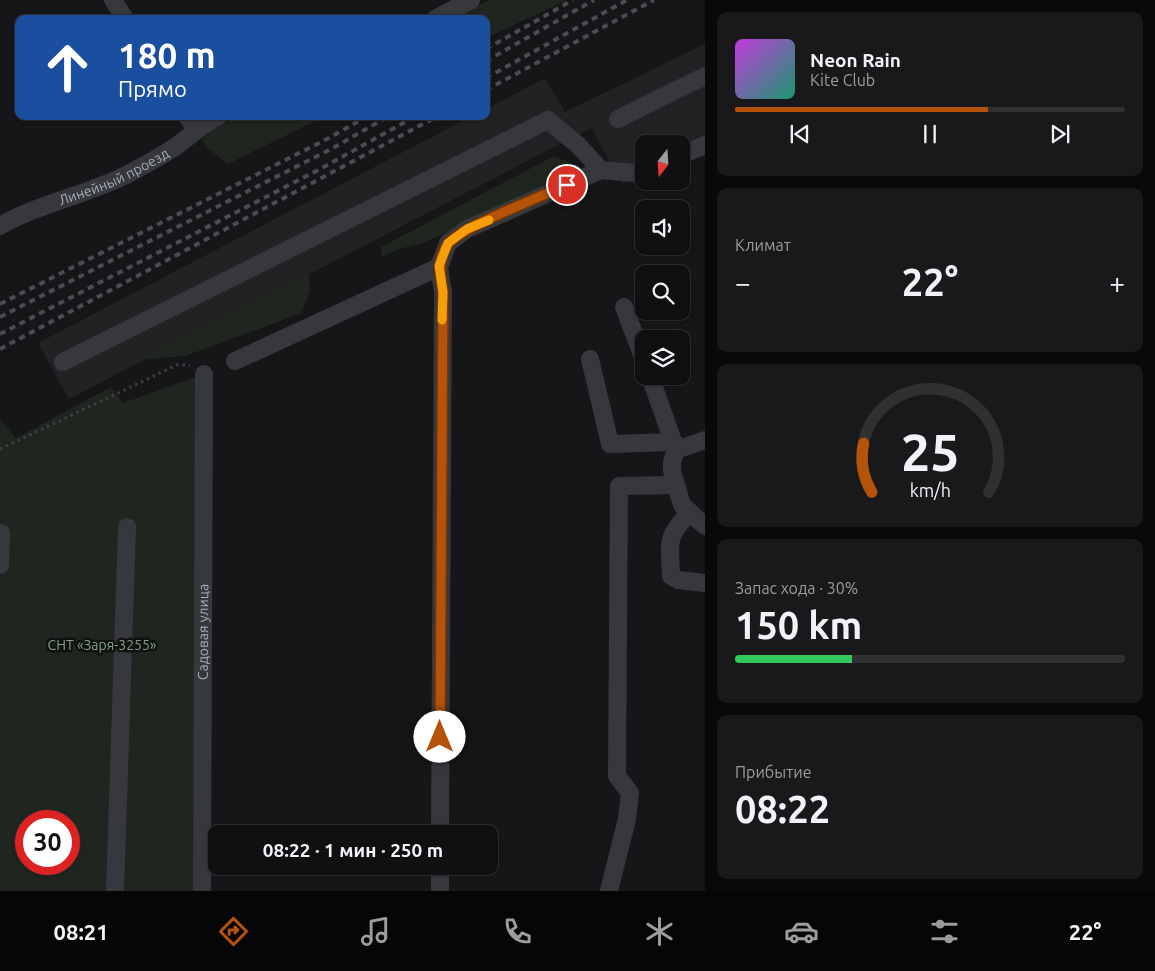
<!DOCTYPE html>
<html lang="ru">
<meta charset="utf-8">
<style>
body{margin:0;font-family:Ubuntu,sans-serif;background:#19191b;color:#f1f3f6;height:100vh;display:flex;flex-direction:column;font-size:19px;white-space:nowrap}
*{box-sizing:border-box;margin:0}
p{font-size:16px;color:#9c9d9f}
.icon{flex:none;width:28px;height:28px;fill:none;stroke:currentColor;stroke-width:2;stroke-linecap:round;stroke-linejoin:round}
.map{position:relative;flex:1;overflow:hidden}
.side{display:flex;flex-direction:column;gap:12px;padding:12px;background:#09090a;width:450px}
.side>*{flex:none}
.top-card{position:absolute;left:15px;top:15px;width:475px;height:105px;border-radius:10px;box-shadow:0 1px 4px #0004,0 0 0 1px #303032;background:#1a4fa0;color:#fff;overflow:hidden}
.needle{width:32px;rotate:197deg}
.tools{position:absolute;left:635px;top:135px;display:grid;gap:10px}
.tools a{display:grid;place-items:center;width:55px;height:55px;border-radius:10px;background:#101012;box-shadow:0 1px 4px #0004,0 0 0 1px #303032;font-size:25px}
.speed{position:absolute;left:15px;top:810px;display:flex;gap:10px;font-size:25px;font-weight:700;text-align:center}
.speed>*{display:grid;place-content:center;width:65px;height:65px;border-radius:50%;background:#101012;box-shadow:0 1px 4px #0004,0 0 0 1px #303032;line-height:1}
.speed .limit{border:8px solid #d22;background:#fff;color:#111}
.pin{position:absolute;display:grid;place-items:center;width:42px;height:42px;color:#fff;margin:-21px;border:2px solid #fff;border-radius:50%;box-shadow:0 1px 5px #0007}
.me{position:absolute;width:55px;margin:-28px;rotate:0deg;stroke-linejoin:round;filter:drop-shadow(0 0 4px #0008)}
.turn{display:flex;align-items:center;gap:18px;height:105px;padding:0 20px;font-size:22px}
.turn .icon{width:65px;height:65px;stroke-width:2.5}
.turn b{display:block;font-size:35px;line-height:42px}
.big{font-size:38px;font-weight:700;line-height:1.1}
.side .card{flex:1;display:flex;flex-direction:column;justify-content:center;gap:8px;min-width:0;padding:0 18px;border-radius:10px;background:#19191b}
.side .dial{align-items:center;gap:0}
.dial svg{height:130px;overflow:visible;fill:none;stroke:#303032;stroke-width:7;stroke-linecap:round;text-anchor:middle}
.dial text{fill:#f1f3f6;stroke:none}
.song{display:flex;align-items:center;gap:15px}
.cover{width:60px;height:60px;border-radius:8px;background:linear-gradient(135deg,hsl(290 70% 55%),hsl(160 70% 35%))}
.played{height:5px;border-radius:2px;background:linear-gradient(90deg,#b45309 65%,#303032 65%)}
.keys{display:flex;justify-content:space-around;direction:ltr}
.heat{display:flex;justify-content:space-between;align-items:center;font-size:28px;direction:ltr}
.charge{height:8px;border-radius:4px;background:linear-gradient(90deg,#34c759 30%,#303032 0)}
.trip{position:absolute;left:208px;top:825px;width:290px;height:50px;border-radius:10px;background:#101012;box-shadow:0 1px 4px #0004,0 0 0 1px #303032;font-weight:700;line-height:50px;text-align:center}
.dock{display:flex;height:80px;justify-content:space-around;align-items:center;background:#060607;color:#9c9d9f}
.dock .icon{width:35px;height:35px}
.dock .on{color:#b45309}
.dock b{font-size:22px;color:#f1f3f6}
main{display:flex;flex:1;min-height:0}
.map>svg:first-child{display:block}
</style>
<main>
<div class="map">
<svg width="705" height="891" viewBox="0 0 705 891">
<rect width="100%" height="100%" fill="#161618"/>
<path fill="#222225" d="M 705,44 L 705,144 L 681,155 L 681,144 L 644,144 L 644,174 L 623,184 L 591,128 L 69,399 L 38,343 L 472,116 L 486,116 L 486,109 L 545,78 L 565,112 Z"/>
<path fill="#1e261f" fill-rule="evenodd" d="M 489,0 L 567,0 L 486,38 L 486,19 L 452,19 Z
M 239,116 L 325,116 L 228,164 L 209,149 L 202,140 L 210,131 Z
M 554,156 L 583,168 L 424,243 L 399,249 L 382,257 L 381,247 Z
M 309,274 L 310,290 L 302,313 L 185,356 L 138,360 Z
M 204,374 L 202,891 L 0,891 L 0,419 L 16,438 L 111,387 L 123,403 ZM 26,821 L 69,821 L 69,864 L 26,864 Z"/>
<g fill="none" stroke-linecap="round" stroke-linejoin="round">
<path stroke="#3d3f44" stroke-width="3" stroke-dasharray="2.5 4" stroke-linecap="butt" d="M 0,449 L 177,365 L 190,365"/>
<g stroke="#37383d" stroke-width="18">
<path d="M 113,0 L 125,19"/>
<path d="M 435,19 L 471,0"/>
<path d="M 187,116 L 196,130"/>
<path d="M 618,119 L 705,76"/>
<path d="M 681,155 L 705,145"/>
<path id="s1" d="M 0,226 C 40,203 87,195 128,174 C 143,166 158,158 172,149 C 188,138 201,125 219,116"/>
<path d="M 624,307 L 644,360"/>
<path d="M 590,359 L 610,444 L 674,442"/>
<path d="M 235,361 L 439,267"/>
<path d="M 63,362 L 548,120 L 579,146 L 601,170 L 635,173 L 644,169"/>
<path d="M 650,376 L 676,450"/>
<path d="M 705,440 L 676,450 L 672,462 L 672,471 L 682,505 L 705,526"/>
<path d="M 690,512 C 665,538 670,542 671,576 L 678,580 L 705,583"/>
<path d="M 0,565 L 1,533"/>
<path d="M 440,834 L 443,292 L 439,267 L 448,243 L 467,229 L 601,170"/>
<path d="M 115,891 L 127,527"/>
<path id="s2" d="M 202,891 L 204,374"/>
<path d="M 440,891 L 440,866"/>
<path d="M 609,891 L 627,819 L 630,793 L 617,776 L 619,486 L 675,485"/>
</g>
<path stroke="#4a4c52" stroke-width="4" stroke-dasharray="6 5" stroke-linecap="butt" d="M 486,49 L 573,0
M 486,61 L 594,0
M 486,78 L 627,0
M 486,90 L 654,0
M 0,304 L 327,139 L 368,116
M 0,317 L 333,148 L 389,116
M 0,334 L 322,168 L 416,116
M 0,349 L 438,116"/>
</g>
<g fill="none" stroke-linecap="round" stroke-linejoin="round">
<g stroke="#753606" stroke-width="12">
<path id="route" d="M 440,737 L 443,292 C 440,275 437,259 448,244 C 459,228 545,195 567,185"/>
</g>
<use href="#route" stroke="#b45309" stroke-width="9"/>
<path stroke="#f59e0b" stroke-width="9" d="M 442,320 L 443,292 L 439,266 L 448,243 L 467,229 L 489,220"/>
</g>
<g text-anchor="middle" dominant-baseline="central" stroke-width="5" stroke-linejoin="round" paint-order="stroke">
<g font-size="14" fill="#a8adb8" stroke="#111113">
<text stroke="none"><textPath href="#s1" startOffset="124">Линейный проезд</textPath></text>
<text stroke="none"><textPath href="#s2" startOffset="259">Садовая улица</textPath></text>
</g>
<g font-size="14" fill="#7fa381" stroke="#111113">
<text x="102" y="645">СНТ «Заря-3255»</text>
</g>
</g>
</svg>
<div class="tools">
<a><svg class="needle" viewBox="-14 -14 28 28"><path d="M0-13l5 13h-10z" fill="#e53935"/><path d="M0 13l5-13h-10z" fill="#9c9d9f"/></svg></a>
<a><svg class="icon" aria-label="sound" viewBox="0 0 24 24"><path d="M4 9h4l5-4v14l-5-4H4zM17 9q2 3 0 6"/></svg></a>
<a><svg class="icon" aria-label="search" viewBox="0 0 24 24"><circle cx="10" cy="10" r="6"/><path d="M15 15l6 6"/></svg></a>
<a><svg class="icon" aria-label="layers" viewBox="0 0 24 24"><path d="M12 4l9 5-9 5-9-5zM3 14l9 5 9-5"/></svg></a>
</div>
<div class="speed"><div class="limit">30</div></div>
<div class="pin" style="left:567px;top:185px;background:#d93025"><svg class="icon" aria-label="arrive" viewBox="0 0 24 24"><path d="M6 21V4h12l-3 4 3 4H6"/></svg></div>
<svg class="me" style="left:440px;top:737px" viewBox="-20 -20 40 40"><circle r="19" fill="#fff"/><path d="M0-13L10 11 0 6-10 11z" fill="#b45309"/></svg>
<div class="trip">08:22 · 1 мин · 250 m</div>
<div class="top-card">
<div class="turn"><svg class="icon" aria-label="ahead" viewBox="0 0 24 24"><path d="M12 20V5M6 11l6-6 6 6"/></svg><div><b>180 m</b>Прямо</div></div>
</div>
</div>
<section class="side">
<div class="card">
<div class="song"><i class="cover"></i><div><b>Neon Rain</b><p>Kite Club</p></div></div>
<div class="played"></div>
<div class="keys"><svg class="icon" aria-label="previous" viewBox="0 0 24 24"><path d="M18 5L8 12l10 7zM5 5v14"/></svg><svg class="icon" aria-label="pause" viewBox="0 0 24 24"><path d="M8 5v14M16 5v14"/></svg><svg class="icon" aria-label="next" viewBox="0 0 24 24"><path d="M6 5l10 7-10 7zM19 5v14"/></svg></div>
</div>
<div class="card"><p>Климат</p>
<div class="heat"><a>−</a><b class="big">22°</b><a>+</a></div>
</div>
<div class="card dial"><svg viewBox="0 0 100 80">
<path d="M14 69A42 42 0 1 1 86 69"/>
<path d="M14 69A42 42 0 0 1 9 39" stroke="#b45309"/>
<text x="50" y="56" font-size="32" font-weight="700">25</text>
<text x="50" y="72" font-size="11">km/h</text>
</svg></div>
<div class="card"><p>Запас хода · 30%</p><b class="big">150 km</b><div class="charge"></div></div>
<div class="card"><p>Прибытие</p><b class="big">08:22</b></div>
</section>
</main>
<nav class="dock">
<b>08:21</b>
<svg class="icon on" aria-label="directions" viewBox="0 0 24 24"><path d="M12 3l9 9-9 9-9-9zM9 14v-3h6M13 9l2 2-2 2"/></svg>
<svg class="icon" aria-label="music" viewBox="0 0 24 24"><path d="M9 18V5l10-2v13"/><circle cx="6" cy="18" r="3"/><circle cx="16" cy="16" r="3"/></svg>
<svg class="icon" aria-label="phone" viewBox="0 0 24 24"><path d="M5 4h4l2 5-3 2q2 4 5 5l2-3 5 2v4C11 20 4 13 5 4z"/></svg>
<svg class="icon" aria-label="climate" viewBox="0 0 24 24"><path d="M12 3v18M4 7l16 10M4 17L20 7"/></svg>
<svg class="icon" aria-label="car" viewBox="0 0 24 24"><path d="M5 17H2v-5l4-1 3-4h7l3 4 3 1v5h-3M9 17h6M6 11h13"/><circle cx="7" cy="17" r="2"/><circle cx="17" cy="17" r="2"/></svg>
<svg class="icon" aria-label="filters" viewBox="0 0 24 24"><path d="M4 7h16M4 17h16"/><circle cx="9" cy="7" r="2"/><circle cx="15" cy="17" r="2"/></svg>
<b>22°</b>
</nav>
